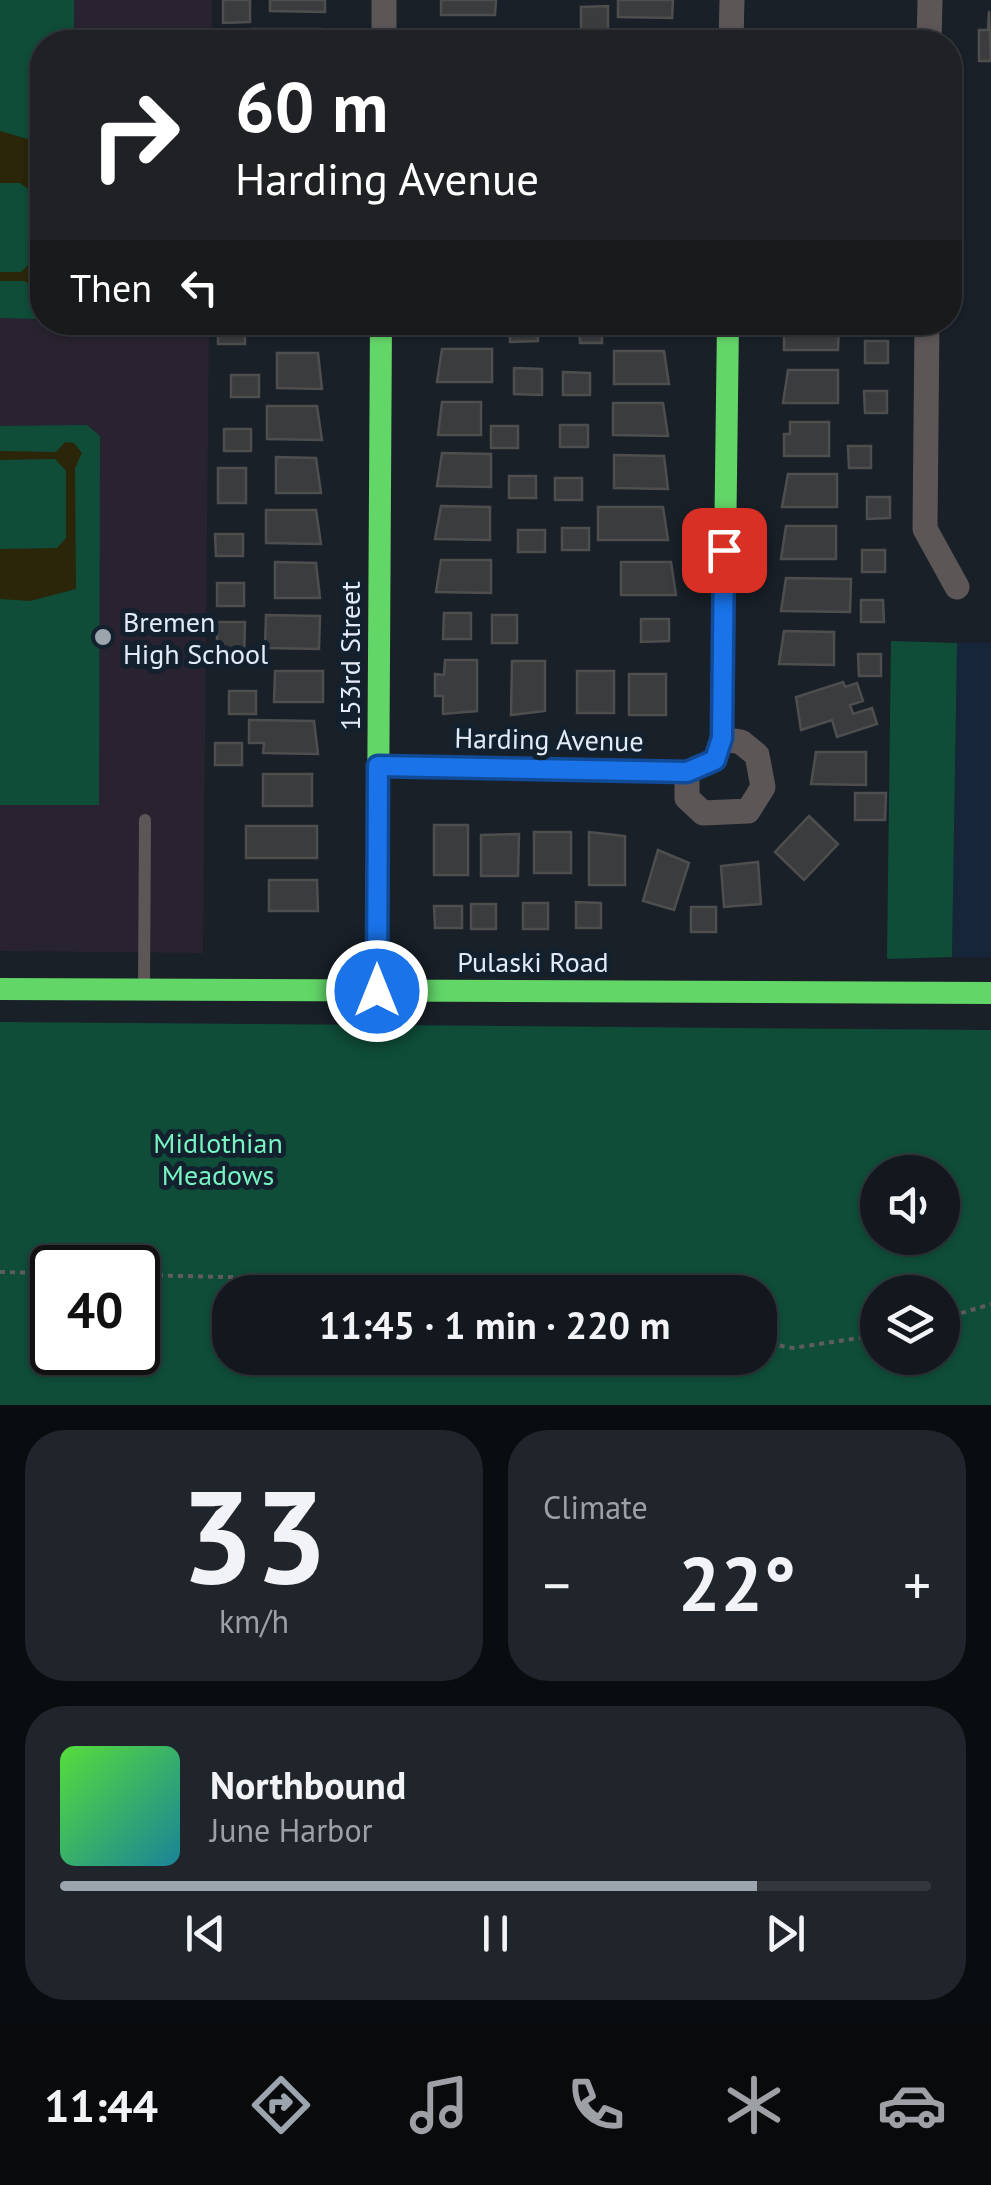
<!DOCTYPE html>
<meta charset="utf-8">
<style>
body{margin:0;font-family:"PT Sans",sans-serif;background:#20252b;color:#f1f3f6;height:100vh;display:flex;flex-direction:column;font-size:38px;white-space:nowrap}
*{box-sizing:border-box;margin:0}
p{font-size:32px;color:#9da0a4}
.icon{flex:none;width:55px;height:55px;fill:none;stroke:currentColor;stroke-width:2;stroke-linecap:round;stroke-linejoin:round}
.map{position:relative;height:1405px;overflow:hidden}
.details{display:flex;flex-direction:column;gap:25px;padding:25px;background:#0a0d10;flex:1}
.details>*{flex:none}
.banner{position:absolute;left:30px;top:30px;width:932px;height:305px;border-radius:40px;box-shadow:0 2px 8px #0004,0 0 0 2px #32373c;background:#202124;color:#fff;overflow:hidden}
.controls{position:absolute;left:860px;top:1155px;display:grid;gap:20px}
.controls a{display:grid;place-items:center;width:100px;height:100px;border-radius:50%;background:#13181e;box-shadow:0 2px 8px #0004,0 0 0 2px #32373c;font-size:50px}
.speed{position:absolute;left:30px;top:1245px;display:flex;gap:20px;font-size:50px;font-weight:700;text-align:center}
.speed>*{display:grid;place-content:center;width:130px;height:130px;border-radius:50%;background:#13181e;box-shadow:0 2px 8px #0004,0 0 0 2px #32373c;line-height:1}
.speed .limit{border:5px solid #111;border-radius:15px;background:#fff;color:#111}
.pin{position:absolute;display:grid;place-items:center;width:85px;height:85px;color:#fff;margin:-42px;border-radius:20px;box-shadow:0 5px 15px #0006}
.me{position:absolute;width:110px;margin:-55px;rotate:0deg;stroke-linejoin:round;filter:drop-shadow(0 0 8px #0008)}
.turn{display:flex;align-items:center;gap:35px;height:210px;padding:0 40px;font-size:45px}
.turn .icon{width:130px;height:130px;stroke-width:2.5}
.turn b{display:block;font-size:70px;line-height:85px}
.then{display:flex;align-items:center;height:95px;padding:0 40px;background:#0003;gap:20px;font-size:38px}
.big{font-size:75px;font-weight:700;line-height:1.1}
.details .widget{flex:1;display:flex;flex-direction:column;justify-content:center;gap:15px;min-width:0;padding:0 35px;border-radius:40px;background:#20252b}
.details .dial{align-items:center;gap:0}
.dial b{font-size:130px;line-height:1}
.song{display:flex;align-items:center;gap:30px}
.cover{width:120px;height:120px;border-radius:15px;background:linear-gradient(135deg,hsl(110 70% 55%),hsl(190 70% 35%))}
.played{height:10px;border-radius:5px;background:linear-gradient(90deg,#9ca5ae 80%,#32373c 80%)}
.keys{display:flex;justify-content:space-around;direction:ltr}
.heat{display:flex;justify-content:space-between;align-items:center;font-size:55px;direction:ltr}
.details .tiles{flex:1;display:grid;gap:25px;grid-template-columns:1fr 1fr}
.widget:last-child{grid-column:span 2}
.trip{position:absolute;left:212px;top:1275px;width:565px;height:100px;border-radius:40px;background:#13181e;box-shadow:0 2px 8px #0004,0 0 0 2px #32373c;font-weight:700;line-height:100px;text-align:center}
.tab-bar{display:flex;height:160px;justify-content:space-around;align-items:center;background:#080a0c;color:#9da0a4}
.tab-bar .icon{width:70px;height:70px}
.tab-bar .selected{color:#9ca5ae}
.tab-bar b{font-size:45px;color:#f1f3f6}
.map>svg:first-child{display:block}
</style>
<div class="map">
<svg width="991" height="1405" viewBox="0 0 991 1405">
<rect width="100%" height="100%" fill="#192028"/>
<path fill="#162638" d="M 957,643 L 991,643 L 991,957 L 952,957 Z"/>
<path fill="#292230" d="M 0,0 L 212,0 L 212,42 L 42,42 L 42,322 L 209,323 L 203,953 L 0,951 Z"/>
<path fill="#0f4d39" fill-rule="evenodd" d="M 0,0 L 74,0 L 74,42 L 42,42 L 42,319 L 0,318 Z
M 87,425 L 100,436 L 99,805 L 0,805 L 0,426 Z
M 891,641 L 957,643 L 952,957 L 887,959 Z
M 0,1022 L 991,1030 L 991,1405 L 0,1405 ZM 942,1172 L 942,1238 L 878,1238 L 878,1172 ZM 52,1268 L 138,1268 L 138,1352 L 52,1352 ZM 760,1292 L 760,1358 L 230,1358 L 230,1292 ZM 942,1292 L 942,1358 L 878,1358 L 878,1292 Z"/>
<path fill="#2b250a" d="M 0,131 L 41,143 L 42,287 L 39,289 L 24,281 L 0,281 L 0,272 L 21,272 L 32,261 L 32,192 L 20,183 L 0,183 Z
M 65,442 L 74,443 L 82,453 L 75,468 L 76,589 L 30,601 L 0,599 L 0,549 L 57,548 L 66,538 L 66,471 L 55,459 L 0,460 L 0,451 L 56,452 Z"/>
<path fill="#3b3c3d" stroke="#4e4e4e" stroke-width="2.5" d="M 223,0 L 250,0 L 250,22 L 223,23 Z
M 270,0 L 325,0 L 325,12 L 270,11 Z
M 441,0 L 496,0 L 495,15 L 441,15 Z
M 618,0 L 673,0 L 672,18 L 618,17 Z
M 608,6 L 608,29 L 581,29 L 581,7 Z
M 989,11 L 991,61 L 979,61 L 979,30 L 988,30 Z
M 252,29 L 321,29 L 325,42 L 252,42 Z
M 445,34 L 495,34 L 495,42 L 445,42 Z
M 628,36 L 670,36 L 670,42 L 628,42 Z
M 218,322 L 245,322 L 245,344 L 218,344 Z
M 268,322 L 322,322 L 322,334 L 268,334 Z
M 438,322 L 492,322 L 492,330 L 438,329 Z
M 510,322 L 538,322 L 538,341 L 510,342 Z
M 579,322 L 602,322 L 602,343 L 580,343 Z
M 615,322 L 669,322 L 669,332 L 615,331 Z
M 789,322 L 839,322 L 838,350 L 784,350 L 784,328 Z
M 865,341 L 888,341 L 888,363 L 865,363 Z
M 442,349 L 492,349 L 492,382 L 437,382 Z
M 614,351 L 664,351 L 669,384 L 614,384 Z
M 277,353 L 318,353 L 322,389 L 277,388 Z
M 514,368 L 542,369 L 542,395 L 514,394 Z
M 788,370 L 838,370 L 838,403 L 783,403 Z
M 563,372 L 590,373 L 590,395 L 563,395 Z
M 231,375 L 259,375 L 259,397 L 231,397 Z
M 864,391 L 887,391 L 887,413 L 865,413 Z
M 442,402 L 481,402 L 481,435 L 438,435 Z
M 613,403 L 663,403 L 668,436 L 613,435 Z
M 267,406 L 317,406 L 322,440 L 267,439 Z
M 790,422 L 829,422 L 829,456 L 784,456 L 784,434 L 790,434 Z
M 560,425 L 588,425 L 588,447 L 560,447 Z
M 491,426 L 518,426 L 518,448 L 491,448 Z
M 224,429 L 251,429 L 251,451 L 224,451 Z
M 848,446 L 871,446 L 871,468 L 849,468 Z
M 442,453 L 491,454 L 491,487 L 437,486 Z
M 614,455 L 664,456 L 668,489 L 614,488 Z
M 276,457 L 316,458 L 321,493 L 276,493 Z
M 218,468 L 246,468 L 246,503 L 218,503 Z
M 788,474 L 837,474 L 837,507 L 782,507 Z
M 509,476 L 536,476 L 536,498 L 509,498 Z
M 555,478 L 582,478 L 582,500 L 555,500 Z
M 867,497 L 890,497 L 890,518 L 867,519 Z
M 441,506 L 490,507 L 490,540 L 435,539 Z
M 598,507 L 663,507 L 668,540 L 598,540 Z
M 266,510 L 316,510 L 321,544 L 266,543 Z
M 786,526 L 836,526 L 836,559 L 781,559 Z
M 562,528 L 589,528 L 589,550 L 562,550 Z
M 518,530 L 545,530 L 545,552 L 518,552 Z
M 215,534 L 243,534 L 243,556 L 216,556 Z
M 862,550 L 885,550 L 885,572 L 862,572 Z
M 441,560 L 491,560 L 491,593 L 436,592 Z
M 275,562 L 316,563 L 320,598 L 275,598 Z
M 621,562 L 671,562 L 676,595 L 621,595 Z
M 786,578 L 851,579 L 850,612 L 781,611 Z
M 217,583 L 244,583 L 244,606 L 217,606 Z
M 861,600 L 883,600 L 884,622 L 861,622 Z
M 444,613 L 471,613 L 471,639 L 443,639 Z
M 266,615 L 320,616 L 319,649 L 265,648 Z
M 492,615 L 517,615 L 517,643 L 492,643 Z
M 641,619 L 669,619 L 669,641 L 641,642 Z
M 217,622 L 245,622 L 244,660 L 217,660 Z
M 784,631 L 834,632 L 834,665 L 779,664 Z
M 858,654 L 881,654 L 881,676 L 859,676 Z
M 445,660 L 477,660 L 477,711 L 443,714 L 443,696 L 435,696 L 435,674 L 444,675 Z
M 512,661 L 545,661 L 545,711 L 511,715 Z
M 275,671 L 323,671 L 323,702 L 274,702 Z
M 577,671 L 614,671 L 614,713 L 577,713 Z
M 629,674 L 666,674 L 666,715 L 629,715 Z
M 843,682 L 845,687 L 857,683 L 863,701 L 850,705 L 853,714 L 872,708 L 877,724 L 837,737 L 832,720 L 801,730 L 796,697 Z
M 229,691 L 256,691 L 256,714 L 229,714 Z
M 249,720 L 314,721 L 318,754 L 263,753 L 264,743 L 249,743 Z
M 215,743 L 242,743 L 242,765 L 215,765 Z
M 816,752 L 866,752 L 866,785 L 811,784 Z
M 263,774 L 312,774 L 312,806 L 263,806 Z
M 855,793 L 886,793 L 885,820 L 855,820 Z
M 809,816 L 838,844 L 804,880 L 775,852 Z
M 434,825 L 468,825 L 468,875 L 434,875 Z
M 246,826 L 317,826 L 317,858 L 246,858 Z
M 534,832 L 571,832 L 571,873 L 534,873 Z
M 589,832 L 625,836 L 625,885 L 589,885 Z
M 519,834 L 518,876 L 481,876 L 481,835 Z
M 658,850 L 689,863 L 674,910 L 643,901 Z
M 758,862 L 761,904 L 724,907 L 721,866 Z
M 269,880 L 317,880 L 318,911 L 269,911 Z
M 576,902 L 601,903 L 601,928 L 576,928 Z
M 523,903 L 548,903 L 548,929 L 523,929 Z
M 471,904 L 496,904 L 496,929 L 471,929 Z
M 434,906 L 462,906 L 462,928 L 435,928 Z
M 691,907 L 716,907 L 716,932 L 691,932 Z"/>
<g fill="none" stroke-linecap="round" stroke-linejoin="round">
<path stroke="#5e5c5e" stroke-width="4" stroke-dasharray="5 5" stroke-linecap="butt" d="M 0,1272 L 52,1273
M 138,1275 L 542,1284 L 572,1292
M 942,1319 L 991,1304
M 760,1342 L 793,1348 L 878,1335"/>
<path stroke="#5d5657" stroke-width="12" d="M 144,987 L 145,820"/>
<path stroke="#5d5657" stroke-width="25" d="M 384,42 L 384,0
M 731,42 L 732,0
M 929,42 L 930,0
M 927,322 L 925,529 L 957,587
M 687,772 L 687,798 L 703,813 L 748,811 L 763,787 L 757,755 L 741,742 L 722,739"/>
<path stroke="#63d668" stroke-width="22" d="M 725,552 L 728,322
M 0,989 L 991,993
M 377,991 L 381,322"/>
<path stroke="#b3261e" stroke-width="22" d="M 378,765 L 687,772 L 715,760 L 722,739 L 725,552"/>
</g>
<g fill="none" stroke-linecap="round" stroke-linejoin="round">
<g stroke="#114b97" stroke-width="25">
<path id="route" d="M 377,991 L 378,766 L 687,772 L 715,760 L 722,738 L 724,550"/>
</g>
<use href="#route" stroke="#1a73e8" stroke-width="18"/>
</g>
<circle fill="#9ca5ae" stroke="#13202e" stroke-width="4" cx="103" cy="637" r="10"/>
<g text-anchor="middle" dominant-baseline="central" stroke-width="10" stroke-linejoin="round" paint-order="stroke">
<g font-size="28" fill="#e3ecf6" stroke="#13202e" text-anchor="start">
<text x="123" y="621">Bremen<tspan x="123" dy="32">High School</tspan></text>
</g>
<g font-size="28" fill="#e3ecf6" stroke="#13202e">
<text transform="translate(349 656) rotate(-90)">153rd Street</text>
<text transform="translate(549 739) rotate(1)">Harding Avenue</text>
<text x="533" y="961">Pulaski Road</text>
</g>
<g font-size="28" fill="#77f4c1" stroke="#13202e">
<text x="218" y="1142">Midlothian<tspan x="218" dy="32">Meadows</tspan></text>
</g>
</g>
</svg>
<div class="controls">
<a><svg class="icon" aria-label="sound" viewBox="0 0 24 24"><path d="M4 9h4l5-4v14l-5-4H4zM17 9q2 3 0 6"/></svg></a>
<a><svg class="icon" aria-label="layers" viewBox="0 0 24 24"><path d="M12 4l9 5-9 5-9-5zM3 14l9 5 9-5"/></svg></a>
</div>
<div class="speed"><div class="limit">40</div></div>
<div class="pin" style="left:724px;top:550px;background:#d93025"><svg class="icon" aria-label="arrive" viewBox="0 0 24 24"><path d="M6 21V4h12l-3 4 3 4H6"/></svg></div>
<svg class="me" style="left:377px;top:991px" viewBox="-20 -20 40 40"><circle r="17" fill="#1a73e8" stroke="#fff" stroke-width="3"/><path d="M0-11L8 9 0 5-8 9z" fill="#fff"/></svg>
<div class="trip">11:45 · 1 min · 220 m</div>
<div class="banner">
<div class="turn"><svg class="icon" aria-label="right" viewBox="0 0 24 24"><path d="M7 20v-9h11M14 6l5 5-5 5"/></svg><div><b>60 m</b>Harding Avenue</div></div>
<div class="then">Then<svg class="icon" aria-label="left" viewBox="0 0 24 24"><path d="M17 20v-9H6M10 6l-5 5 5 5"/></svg></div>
</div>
</div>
<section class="details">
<div class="tiles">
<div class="widget dial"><b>33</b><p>km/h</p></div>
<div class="widget"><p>Climate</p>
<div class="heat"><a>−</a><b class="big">22°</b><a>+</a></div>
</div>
<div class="widget">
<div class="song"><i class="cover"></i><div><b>Northbound</b><p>June Harbor</p></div></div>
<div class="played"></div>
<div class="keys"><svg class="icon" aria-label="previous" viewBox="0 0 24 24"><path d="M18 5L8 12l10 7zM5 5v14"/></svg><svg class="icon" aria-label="pause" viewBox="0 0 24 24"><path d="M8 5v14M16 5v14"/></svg><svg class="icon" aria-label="next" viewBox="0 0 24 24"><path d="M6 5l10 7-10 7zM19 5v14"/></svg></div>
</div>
</div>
</section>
<nav class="tab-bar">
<b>11:44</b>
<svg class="icon selected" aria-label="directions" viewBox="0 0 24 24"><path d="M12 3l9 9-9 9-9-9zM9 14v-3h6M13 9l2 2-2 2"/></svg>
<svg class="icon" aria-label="music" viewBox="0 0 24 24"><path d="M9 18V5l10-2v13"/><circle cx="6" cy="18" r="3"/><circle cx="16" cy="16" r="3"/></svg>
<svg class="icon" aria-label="phone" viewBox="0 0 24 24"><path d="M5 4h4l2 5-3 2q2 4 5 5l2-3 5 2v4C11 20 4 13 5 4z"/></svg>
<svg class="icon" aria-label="climate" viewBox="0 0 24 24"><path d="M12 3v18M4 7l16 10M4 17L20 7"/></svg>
<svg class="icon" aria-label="car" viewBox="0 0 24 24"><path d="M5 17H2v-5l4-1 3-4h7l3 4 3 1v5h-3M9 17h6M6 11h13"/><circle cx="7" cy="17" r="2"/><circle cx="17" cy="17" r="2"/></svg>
</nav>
